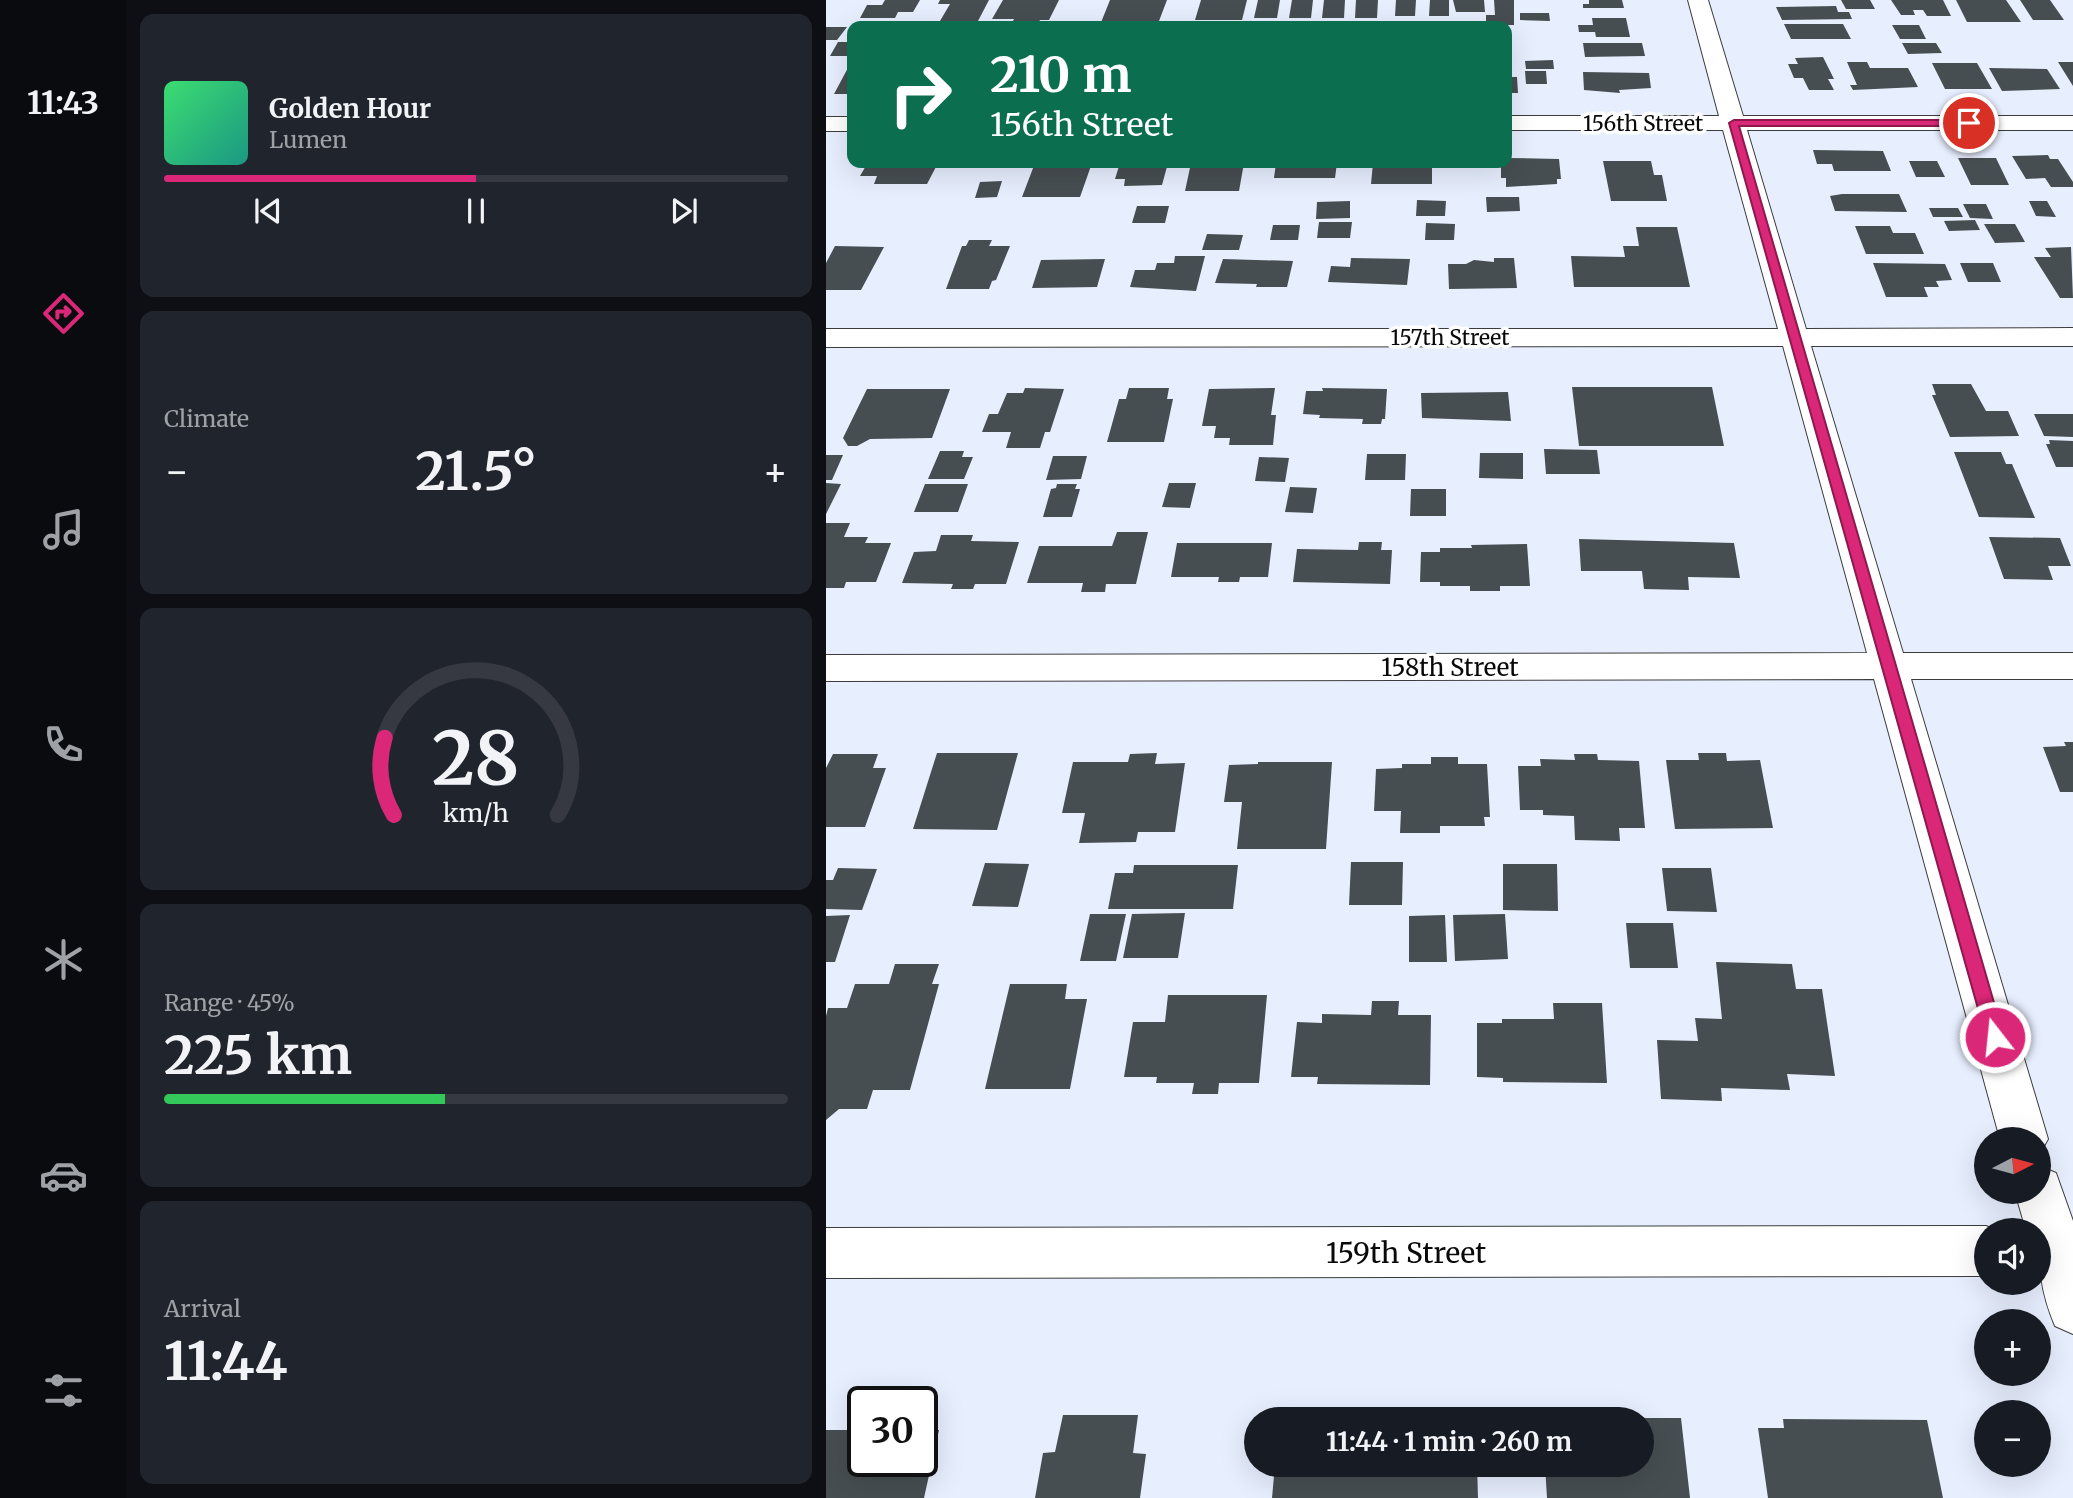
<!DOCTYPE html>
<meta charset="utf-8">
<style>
body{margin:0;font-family:Merriweather,serif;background:#20242c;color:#f1f3f6;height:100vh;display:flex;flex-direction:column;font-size:26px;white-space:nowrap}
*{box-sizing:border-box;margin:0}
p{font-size:23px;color:#9ea1a6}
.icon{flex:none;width:38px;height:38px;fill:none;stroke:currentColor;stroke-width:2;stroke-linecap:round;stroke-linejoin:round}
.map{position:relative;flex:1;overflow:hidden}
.side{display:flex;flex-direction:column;gap:14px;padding:14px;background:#0d0f14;width:700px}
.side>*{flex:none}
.hud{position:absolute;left:21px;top:21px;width:665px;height:147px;border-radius:14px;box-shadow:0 7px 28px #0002;background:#0b6e4f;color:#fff;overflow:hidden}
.needle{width:46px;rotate:84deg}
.tools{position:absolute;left:1148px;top:1127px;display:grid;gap:14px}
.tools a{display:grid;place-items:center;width:77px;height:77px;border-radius:50%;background:#171b24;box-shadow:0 7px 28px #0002;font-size:35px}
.speed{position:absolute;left:21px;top:1386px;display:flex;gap:14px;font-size:35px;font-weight:700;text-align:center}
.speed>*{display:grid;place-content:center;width:91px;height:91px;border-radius:50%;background:#171b24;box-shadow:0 7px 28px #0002;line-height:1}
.speed .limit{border:4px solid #111;border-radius:10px;background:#fff;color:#111}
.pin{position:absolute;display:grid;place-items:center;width:60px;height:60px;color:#fff;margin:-30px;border:4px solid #fff;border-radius:50%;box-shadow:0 2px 7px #0007}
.me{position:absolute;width:77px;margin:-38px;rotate:344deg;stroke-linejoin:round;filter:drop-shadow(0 0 5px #0008)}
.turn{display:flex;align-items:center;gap:24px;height:147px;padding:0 28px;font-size:32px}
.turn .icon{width:91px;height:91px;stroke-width:2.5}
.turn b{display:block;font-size:49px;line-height:60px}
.big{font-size:52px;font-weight:700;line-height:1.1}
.side .widget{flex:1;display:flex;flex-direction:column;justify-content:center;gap:10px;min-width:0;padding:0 24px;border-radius:14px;background:#20242c}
.side .dial{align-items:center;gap:0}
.dial svg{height:182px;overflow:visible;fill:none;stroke:#363941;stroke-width:7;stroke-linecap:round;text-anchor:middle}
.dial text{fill:#f1f3f6;stroke:none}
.song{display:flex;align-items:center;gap:21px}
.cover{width:84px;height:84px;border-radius:10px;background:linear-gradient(135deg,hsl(140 70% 55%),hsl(170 70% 35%))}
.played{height:7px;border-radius:4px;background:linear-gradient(90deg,#db2777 50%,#363941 50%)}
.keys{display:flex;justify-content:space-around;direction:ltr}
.heat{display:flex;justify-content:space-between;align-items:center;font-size:38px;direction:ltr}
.charge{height:10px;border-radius:5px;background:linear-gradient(90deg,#34c759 45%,#363941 0)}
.trip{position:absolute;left:418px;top:1407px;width:410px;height:70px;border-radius:35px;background:#171b24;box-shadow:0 7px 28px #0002;font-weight:700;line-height:70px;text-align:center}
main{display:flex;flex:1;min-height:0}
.dock{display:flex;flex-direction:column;width:126px;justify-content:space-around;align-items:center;background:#090b0e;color:#9ea1a6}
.dock .icon{width:49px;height:49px}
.dock .on{color:#db2777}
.dock b{font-size:32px;color:#f1f3f6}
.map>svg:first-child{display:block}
</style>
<main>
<nav class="dock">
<b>11:43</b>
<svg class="icon on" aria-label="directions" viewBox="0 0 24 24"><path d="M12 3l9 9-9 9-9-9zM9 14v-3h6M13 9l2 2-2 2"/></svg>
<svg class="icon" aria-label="music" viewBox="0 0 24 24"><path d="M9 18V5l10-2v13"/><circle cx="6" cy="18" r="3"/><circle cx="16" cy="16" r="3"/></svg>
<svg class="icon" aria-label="phone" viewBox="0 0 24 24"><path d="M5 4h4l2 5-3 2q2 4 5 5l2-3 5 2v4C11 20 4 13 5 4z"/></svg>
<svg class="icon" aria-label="climate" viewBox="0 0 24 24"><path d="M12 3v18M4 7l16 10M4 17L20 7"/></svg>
<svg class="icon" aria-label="car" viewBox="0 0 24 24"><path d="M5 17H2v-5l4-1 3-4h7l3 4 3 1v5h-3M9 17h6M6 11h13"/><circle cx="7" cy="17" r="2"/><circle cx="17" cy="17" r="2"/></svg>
<svg class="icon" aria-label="filters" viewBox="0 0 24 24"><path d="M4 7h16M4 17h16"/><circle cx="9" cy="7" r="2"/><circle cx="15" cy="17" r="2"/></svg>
</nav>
<section class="side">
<div class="widget">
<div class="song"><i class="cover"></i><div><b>Golden Hour</b><p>Lumen</p></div></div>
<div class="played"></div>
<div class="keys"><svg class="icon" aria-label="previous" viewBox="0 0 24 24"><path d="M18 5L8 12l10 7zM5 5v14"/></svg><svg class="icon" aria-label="pause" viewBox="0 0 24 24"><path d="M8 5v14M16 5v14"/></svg><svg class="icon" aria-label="next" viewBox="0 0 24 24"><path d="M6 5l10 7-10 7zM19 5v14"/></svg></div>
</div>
<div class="widget"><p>Climate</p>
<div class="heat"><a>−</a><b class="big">21.5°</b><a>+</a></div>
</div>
<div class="widget dial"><svg viewBox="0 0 100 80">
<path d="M14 69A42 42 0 1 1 86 69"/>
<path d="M14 69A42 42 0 0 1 10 35" stroke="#db2777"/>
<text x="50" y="56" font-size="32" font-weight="700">28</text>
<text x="50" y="72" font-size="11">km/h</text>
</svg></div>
<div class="widget"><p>Range · 45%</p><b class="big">225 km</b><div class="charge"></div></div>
<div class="widget"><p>Arrival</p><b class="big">11:44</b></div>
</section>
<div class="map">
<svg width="1247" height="1498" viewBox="0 0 1247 1498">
<rect width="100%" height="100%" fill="#e7eefe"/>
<path fill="#474e51" d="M 59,0 L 94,0 L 87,12 L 72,12 L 69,18 L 34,18 L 41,5 L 56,5 Z
M 114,0 L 163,0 L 152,21 L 114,21 L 124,4 L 112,4 Z
M 177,0 L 233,0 L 223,20 L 214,20 L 212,23 L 186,23 L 188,19 L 166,19 Z
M 284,0 L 341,0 L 333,21 L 323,21 L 321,25 L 274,25 Z
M 375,0 L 421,0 L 416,20 L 369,20 Z
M 432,0 L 454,0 L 451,18 L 428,18 Z
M 466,0 L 487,0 L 485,18 L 463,18 Z
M 498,0 L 519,0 L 518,18 L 496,18 Z
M 530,0 L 552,0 L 551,18 L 529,18 Z
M 570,0 L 590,0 L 589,16 L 569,16 Z
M 604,0 L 623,0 L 623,16 L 603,16 Z
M 627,0 L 658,0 L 659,12 L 630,12 Z
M 668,0 L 688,0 L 688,25 L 660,25 L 660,15 L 669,15 Z
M 763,0 L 796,0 L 798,8 L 757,8 L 757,4 L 763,4 Z
M 1015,0 L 1044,0 L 1049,9 L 1020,9 Z
M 1065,0 L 1117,0 L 1125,16 L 1101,16 L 1097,10 L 1087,10 L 1089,15 L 1075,15 Z
M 1130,0 L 1180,0 L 1195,22 L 1141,22 Z
M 1194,0 L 1224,0 L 1238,20 L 1207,20 Z
M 1010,6 L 1012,12 L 1023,12 L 1026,19 L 956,20 L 950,7 Z
M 694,13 L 723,13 L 724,21 L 694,20 Z
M 766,18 L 800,18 L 804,37 L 770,37 L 769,32 L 753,32 L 752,25 L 767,25 Z
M 958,24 L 1017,24 L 1025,39 L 965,39 Z
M 1066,25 L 1093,25 L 1100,39 L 1074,39 Z
M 0,27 L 21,27 L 11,40 L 0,40 Z
M 12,42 L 26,42 L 26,56 L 4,56 Z
M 757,43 L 816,43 L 819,56 L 759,57 Z
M 1076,43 L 1110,43 L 1116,53 L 1082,54 Z
M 997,57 L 1008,79 L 1002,79 L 1008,90 L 983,90 L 977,78 L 968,78 L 962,64 L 972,64 L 969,58 Z
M 727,60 L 728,69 L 700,69 L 699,61 Z
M 1021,62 L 1041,62 L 1044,68 L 1082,68 L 1092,87 L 1027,90 L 1024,85 L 1031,85 Z
M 1232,62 L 1247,62 L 1247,86 Z
M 1106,63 L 1151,63 L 1166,89 L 1119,89 Z
M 23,66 L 26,66 L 26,94 L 8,94 Z
M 1163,68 L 1221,69 L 1234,89 L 1176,91 Z
M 699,71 L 720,71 L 721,84 L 700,84 Z
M 757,72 L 823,73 L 825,88 L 793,90 L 794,93 L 758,90 Z
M 681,77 L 691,77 L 692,93 L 681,93 Z
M 987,150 L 1057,151 L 1065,171 L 1008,171 L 1006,164 L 991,164 Z
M 1222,155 L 1224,159 L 1232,159 L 1247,182 L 1247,187 L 1225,187 L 1219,178 L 1200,179 L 1186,156 Z
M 681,158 L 733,159 L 735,179 L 731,179 L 731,184 L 680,187 L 680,178 L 675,178 L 675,163 L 681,163 Z
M 1132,158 L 1170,158 L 1183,185 L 1145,185 Z
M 777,161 L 825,161 L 828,175 L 836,175 L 841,201 L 785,201 Z
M 1083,161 L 1111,161 L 1119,177 L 1090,177 Z
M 112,163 L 101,184 L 48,184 L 51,176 L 34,176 L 41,164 Z
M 209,163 L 266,163 L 254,197 L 196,197 Z
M 294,163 L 342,163 L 336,185 L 298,186 L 299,179 L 289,179 Z
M 365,163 L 418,163 L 413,191 L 359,191 Z
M 450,163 L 511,163 L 509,178 L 448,178 Z
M 547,163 L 606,163 L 606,184 L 545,184 Z
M 176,181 L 171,197 L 149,198 L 154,182 Z
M 1016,194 L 1073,194 L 1081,212 L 1009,211 L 1004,196 Z
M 660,197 L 693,197 L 694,211 L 661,212 Z
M 591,200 L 620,201 L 619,216 L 590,216 Z
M 524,201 L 524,218 L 490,219 L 491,202 Z
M 1203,201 L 1221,201 L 1230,217 L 1210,216 Z
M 1137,204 L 1160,204 L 1167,219 L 1144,218 Z
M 311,206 L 343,206 L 339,223 L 306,223 Z
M 1103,208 L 1132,208 L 1137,217 L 1107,217 Z
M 1149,220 L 1154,230 L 1123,231 L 1118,221 Z
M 493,222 L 526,222 L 524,238 L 491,238 Z
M 600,223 L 629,224 L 628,240 L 599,240 Z
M 1158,224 L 1189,224 L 1199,242 L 1169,243 Z
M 447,225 L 474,225 L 472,240 L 444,240 Z
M 1029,226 L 1064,226 L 1067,233 L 1089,233 L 1098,254 L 1040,254 Z
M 810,227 L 851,227 L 864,287 L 748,287 L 745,256 L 799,257 L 797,246 L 813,246 Z
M 381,234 L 417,235 L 413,250 L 376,250 Z
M 143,240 L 166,240 L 163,246 L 184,246 L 170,280 L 166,281 L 163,289 L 120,289 L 136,246 L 140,246 Z
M 9,246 L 58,247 L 35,290 L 0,290 L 0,263 Z
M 1245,247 L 1247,298 L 1234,298 L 1208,257 L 1225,257 L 1219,248 Z
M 349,256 L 379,256 L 370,291 L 304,287 L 309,270 L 329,270 L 331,263 L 348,263 Z
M 525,258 L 584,259 L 581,285 L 502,282 L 505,266 L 524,267 Z
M 668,258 L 688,258 L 691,288 L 623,289 L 622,264 L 640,264 L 648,260 L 668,262 Z
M 279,259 L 271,287 L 206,288 L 215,260 Z
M 397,259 L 467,261 L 461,287 L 430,287 L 431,284 L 389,283 Z
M 1047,263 L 1119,264 L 1126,280 L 1110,281 L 1113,287 L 1098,287 L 1102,297 L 1060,297 Z
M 1134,263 L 1167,263 L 1175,282 L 1142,282 Z
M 1106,384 L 1145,384 L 1160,411 L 1182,411 L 1193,436 L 1124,437 L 1106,395 L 1110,395 Z
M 746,387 L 886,387 L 898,446 L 753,446 Z
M 199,388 L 238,389 L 224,432 L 219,432 L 214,448 L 180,448 L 185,432 L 156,432 L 163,414 L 172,414 L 181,393 L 197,393 Z
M 303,388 L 343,388 L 341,399 L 347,399 L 338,442 L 281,442 L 293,399 L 300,399 Z
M 449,388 L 445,415 L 450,415 L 447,445 L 403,445 L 404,438 L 388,438 L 390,426 L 376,426 L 383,389 Z
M 496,388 L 561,389 L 559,419 L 556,419 L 555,424 L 536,424 L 537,419 L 493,418 L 494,415 L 477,414 L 480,391 L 497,391 Z
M 41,389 L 124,389 L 106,438 L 44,439 L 31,446 L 22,446 L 17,438 Z
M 682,392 L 685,421 L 596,418 L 595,393 Z
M 1208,414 L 1247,414 L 1247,437 L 1218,436 Z
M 1223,440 L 1247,441 L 1247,467 L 1230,467 L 1220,444 L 1224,444 Z
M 718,449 L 771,450 L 774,474 L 720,474 Z
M 114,451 L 138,451 L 136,457 L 147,457 L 138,479 L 102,479 Z
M 1128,452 L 1175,452 L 1180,464 L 1186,464 L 1209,518 L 1153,517 Z
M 654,453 L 697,453 L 697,479 L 653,478 Z
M 541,454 L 580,454 L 579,480 L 539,480 Z
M 0,455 L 17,455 L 6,480 L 0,480 Z
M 227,456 L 261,456 L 255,479 L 220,480 Z
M 433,457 L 463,458 L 459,482 L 429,481 Z
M 0,483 L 15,484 L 0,514 Z
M 343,483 L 370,483 L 364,508 L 336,507 Z
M 99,484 L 142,484 L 132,512 L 88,512 Z
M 231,484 L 251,484 L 249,489 L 254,489 L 246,517 L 217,517 L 225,489 L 230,488 Z
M 464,487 L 491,488 L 487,513 L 459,512 Z
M 585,489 L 620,489 L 620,516 L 584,516 Z
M 0,523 L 24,523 L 18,537 L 42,537 L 39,543 L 65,543 L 50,582 L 20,582 L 18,588 L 0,588 Z
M 291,532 L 322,532 L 310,584 L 280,584 L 279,592 L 255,592 L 257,583 L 201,583 L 213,546 L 286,546 Z
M 115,535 L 147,535 L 145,541 L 193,542 L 180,584 L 149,584 L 147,589 L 125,589 L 127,584 L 76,583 L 88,552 L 110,551 Z
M 1163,537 L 1234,538 L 1245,566 L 1222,566 L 1227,580 L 1178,579 Z
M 753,539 L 908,543 L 914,578 L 862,577 L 863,590 L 818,589 L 816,571 L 755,571 Z
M 533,542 L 556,542 L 555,550 L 566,550 L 564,584 L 467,582 L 471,549 L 532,550 Z
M 351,543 L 446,543 L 442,577 L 414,577 L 413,582 L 392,582 L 393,577 L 345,577 Z
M 701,544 L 704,586 L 674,586 L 674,591 L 644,591 L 644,586 L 614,586 L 614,582 L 594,582 L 595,552 L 614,552 L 614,548 L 646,548 L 645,545 Z
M 1238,742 L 1247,742 L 1247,792 L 1234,792 L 1217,747 L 1240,746 Z
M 111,753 L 192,753 L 171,830 L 87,829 Z
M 331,753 L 329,764 L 359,763 L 349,832 L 312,832 L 310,842 L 253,843 L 259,813 L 236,813 L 247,762 L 302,762 L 304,754 Z
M 872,753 L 900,753 L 901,761 L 934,760 L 947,828 L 849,829 L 840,760 L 873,760 Z
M 7,754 L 52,754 L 47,768 L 60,768 L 39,827 L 0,827 L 0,768 Z
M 748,754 L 771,754 L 772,760 L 813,761 L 819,828 L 793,828 L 794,841 L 749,840 L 748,816 L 717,815 L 717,810 L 694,810 L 692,766 L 715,766 L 714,759 L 749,760 Z
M 605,757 L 632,757 L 632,764 L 661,764 L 664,817 L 658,817 L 659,826 L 614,826 L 614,833 L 574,833 L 575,811 L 548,811 L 550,769 L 576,768 L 576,764 L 605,764 Z
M 432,762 L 506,762 L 500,849 L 411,849 L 416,802 L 398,802 L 403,765 L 432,764 Z
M 525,862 L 577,862 L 576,905 L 523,905 Z
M 159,863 L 203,864 L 192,907 L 146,906 Z
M 677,864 L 731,864 L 732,911 L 677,910 Z
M 308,865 L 412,865 L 407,909 L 282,909 L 289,873 L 307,873 Z
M 12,868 L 51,869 L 36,910 L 0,909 L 0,880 L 7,880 Z
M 836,868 L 885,868 L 891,912 L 841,911 Z
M 359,913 L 352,958 L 297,958 L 306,914 Z
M 264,914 L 300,914 L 290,961 L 254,961 Z
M 679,914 L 682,959 L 629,961 L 627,915 Z
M 24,915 L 9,962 L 0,962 L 0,916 Z
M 619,915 L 621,962 L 583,962 L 583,916 Z
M 800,923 L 847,923 L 852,968 L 804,968 Z
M 890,962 L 966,964 L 970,989 L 996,989 L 1009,1076 L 961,1074 L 964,1090 L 895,1088 L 896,1101 L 835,1099 L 831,1040 L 872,1041 L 869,1018 L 896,1019 Z
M 69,964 L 113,964 L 106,984 L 113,984 L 84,1090 L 47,1090 L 41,1109 L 13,1109 L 0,1120 L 0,1016 L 2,1008 L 21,1008 L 29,984 L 63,984 Z
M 184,984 L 241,984 L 239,999 L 261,999 L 244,1089 L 159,1089 Z
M 342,995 L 441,995 L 433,1083 L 393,1083 L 392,1094 L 366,1094 L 368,1083 L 330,1083 L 331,1077 L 298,1077 L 307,1022 L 339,1022 Z
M 546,1001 L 573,1001 L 572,1015 L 605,1015 L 604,1085 L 491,1084 L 492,1077 L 465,1077 L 471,1022 L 496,1023 L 496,1014 L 545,1015 Z
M 727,1003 L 776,1003 L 781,1083 L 677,1082 L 677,1078 L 651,1077 L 651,1023 L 676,1023 L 676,1019 L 728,1019 Z
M 237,1415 L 312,1415 L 307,1453 L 320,1454 L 314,1498 L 209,1498 L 217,1453 L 229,1452 Z
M 816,1418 L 855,1418 L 864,1498 L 721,1498 L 719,1465 L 816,1465 Z
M 957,1419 L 1101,1420 L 1117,1498 L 942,1498 L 932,1428 L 958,1428 Z
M 0,1430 L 37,1430 L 37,1461 L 96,1461 L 96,1430 L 113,1430 L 98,1498 L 0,1498 Z
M 449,1465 L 651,1465 L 652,1498 L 446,1498 Z"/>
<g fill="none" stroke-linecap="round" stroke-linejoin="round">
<g stroke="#3c3c3c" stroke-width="2">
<path id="street" d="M 862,0 L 882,0 L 917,116 L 1247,116 L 1247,130 L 921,130 L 980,329 L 1247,328 L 1247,346 L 985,346 L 1077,653 L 1247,653 L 1247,679 L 1085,679 L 1222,1139 L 1213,1155 L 1213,1139 L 1174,1139 L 1048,679 L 0,681 L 0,655 L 1041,653 L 957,346 L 0,347 L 0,329 L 952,329 L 897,130 L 681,130 L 681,116 L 893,116 Z
M 0,117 L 26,117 L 26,131 L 0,131 Z
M 1213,1166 L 1230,1173 L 1247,1221 L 1247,1334 L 1229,1326 C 1214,1290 1213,1269 1213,1230 L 1200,1230 L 1189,1192 L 1213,1192 Z
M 1160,1226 L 1169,1230 L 1160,1230 L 1160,1276 L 0,1278 L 0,1228 Z"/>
</g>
<use href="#street" fill="#fff" fill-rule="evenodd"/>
</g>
<path fill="#db2777" stroke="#8e194d" stroke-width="2" d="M 908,120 L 1143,120 L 1148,123 L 1143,126 L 913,126 L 1178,1037 L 1176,1043 L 1169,1046 L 1162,1043 L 1160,1037 L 903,123 Z"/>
<g text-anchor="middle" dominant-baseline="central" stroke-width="7" stroke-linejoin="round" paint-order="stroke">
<g font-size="21" fill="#090909" stroke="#fff">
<text x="817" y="123">156th Street</text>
<text x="624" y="337">157th Street</text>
</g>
<g font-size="24" fill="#090909" stroke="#fff">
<text x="624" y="667">158th Street</text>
</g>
<g font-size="28" fill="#090909" stroke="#fff">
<text x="580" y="1253">159th Street</text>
</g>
</g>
</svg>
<div class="tools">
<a><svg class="needle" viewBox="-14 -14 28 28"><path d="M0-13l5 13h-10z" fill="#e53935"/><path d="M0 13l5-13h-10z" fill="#9ea1a6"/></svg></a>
<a><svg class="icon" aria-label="sound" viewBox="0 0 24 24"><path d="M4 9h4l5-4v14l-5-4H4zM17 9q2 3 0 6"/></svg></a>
<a>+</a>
<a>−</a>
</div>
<div class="speed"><div class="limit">30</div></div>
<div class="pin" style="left:1143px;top:123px;background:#d93025"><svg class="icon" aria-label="arrive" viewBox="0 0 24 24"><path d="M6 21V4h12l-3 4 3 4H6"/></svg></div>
<svg class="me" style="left:1169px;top:1037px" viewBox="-20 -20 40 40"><circle r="17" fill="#db2777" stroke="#fff" stroke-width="3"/><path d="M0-11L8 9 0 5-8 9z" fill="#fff"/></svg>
<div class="trip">11:44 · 1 min · 260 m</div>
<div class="hud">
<div class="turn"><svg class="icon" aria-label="right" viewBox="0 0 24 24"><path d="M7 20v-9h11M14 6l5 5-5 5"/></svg><div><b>210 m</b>156th Street</div></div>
</div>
</div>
</main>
